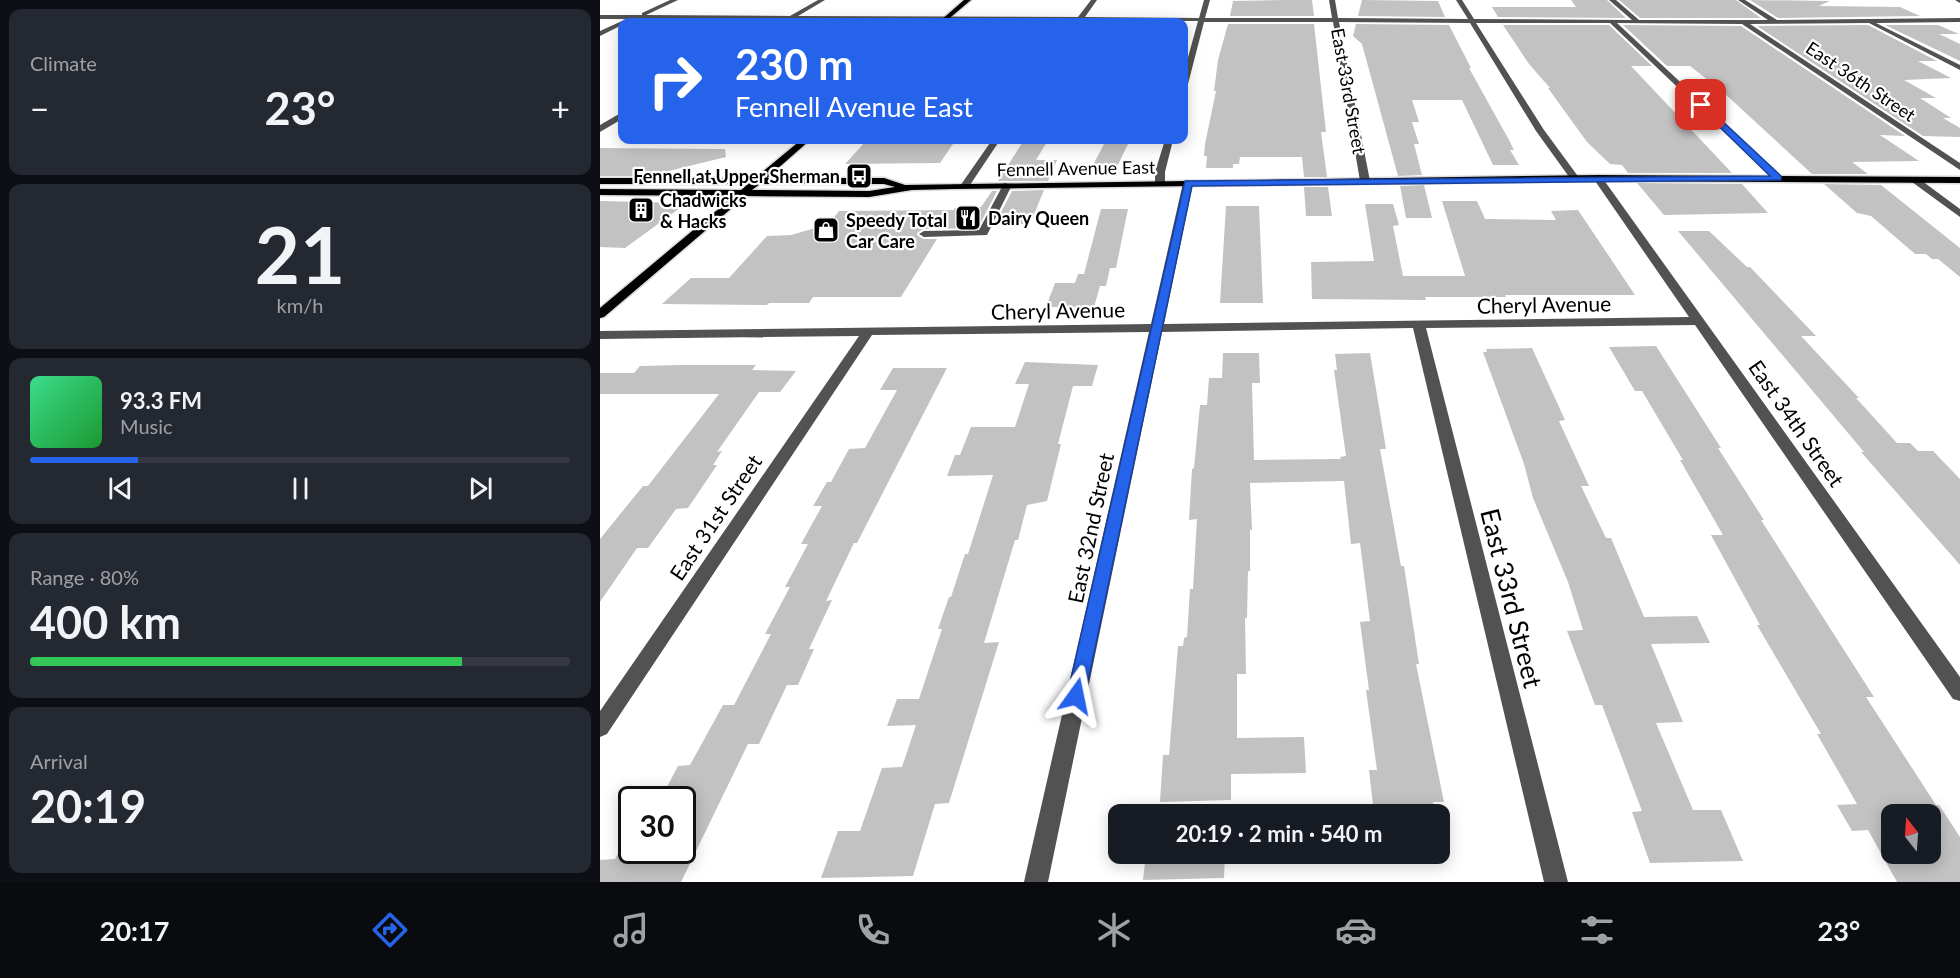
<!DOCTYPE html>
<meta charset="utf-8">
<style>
body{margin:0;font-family:Lato,sans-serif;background:#242831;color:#f1f3f6;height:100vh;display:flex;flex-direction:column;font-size:22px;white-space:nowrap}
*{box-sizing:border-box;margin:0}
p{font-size:20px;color:#9ea1a6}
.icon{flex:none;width:33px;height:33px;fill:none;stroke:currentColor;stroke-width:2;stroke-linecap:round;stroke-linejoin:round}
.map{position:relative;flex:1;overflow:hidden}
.sheet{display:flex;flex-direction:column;gap:9px;padding:9px;background:#0d0f14;width:600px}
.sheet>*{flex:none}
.top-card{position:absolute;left:18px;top:18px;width:570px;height:126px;border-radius:12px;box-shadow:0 3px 15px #0003;background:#2563eb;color:#fff;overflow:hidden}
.needle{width:39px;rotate:343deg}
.controls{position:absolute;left:1281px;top:804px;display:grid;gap:12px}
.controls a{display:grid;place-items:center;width:60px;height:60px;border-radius:12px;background:#171b24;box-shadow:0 3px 15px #0003;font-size:30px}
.speed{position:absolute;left:18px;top:786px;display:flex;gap:12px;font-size:30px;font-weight:700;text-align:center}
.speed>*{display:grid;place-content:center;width:78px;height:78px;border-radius:50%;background:#171b24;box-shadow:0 3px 15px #0003;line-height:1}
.speed .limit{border:3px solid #111;border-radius:9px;background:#fff;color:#111}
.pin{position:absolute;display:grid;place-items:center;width:51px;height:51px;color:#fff;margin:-26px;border-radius:12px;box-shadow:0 3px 9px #0006}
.me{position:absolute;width:66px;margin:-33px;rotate:12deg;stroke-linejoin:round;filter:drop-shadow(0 0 4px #0008)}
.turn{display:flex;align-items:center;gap:21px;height:126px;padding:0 18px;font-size:27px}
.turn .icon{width:78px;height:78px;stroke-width:2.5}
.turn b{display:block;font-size:42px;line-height:51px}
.big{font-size:45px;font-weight:700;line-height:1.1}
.sheet .card{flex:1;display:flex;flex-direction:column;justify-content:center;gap:9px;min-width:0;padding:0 21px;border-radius:12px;background:#242831}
.sheet .dial{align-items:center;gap:0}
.dial b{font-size:78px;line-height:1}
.song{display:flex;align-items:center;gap:18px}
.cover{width:72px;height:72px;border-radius:9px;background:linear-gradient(135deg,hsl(150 70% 55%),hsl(130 70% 35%))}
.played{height:6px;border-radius:3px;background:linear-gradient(90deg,#2563eb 20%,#363941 20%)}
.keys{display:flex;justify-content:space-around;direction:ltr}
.heat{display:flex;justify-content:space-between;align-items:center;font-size:33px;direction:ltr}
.charge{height:9px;border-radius:4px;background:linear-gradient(90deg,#34c759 80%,#363941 0)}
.trip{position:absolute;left:508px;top:804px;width:342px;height:60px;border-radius:12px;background:#171b24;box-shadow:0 3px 15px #0003;font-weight:700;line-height:60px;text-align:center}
.tab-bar{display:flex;height:96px;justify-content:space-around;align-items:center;background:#090b0e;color:#9ea1a6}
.tab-bar .icon{width:42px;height:42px}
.tab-bar .current{color:#2563eb}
.tab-bar b{font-size:27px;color:#f1f3f6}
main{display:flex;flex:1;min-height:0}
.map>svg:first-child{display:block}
</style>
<main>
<section class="sheet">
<div class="card"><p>Climate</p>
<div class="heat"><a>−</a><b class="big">23°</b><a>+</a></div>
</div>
<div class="card dial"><b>21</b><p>km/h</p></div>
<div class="card">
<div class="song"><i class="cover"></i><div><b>93.3 FM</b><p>Music</p></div></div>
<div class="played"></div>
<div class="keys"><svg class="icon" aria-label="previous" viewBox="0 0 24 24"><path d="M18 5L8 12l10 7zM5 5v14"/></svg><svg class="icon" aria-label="pause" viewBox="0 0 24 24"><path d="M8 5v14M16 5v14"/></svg><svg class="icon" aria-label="next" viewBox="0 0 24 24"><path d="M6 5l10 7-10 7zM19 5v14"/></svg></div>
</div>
<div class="card"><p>Range · 80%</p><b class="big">400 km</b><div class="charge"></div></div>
<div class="card"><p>Arrival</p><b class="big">20:19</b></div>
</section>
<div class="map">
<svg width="1360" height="882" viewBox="0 0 1360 882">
<rect width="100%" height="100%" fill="#fff"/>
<path fill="#c2c2c2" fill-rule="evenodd" d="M 689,0 L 712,0 L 714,16 L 630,16 L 633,1 Z
M 762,0 L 838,1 L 845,17 L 758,16 Z
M 971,0 L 1007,0 L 1026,18 L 898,17 L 892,7 L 976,7 Z
M 1019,0 L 1136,0 L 1161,18 L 1040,18 Z
M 1150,0 L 1230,1 L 1219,6 L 1300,7 L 1320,16 L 1178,18 Z
M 628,24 L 714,24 L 726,132 L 721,132 L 727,177 L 704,177 L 702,157 L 640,157 L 639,164 L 633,164 L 633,168 L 606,168 L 607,156 L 604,156 L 605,144 L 616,91 L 614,91 L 618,60 Z
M 756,24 L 849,25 L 871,68 L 869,68 L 909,140 L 914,150 L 910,150 L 919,165 L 893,165 L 862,100 L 812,100 L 819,122 L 812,122 L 819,144 L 814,144 L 822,175 L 798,176 L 762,44 L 753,36 Z
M 903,25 L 1009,25 L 1052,66 L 1031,66 L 1132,173 L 1028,173 L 1022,165 L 1010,164 L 987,142 L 948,88 L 950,88 L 929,64 Z
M 1023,25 L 1141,26 L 1305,136 L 1280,135 L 1319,161 L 1252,162 L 1268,174 L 1212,174 L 1123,92 L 1090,66 L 1067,66 Z
M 1268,25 L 1337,61 L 1318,61 L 1351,78 L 1304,80 L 1336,98 L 1320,98 L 1351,118 L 1343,118 L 1360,128 L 1360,137 L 1323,136 L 1157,26 Z
M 1285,25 L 1338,25 L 1359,34 L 1339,34 L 1360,44 L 1360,61 Z
M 424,140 L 448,140 L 436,160 L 457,160 L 448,181 L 398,181 Z
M 266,141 L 310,142 L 355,141 L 340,163 L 245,164 Z
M 504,144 L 528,144 L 518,165 L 493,165 Z
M 0,148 L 125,149 L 126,157 L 48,176 L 0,176 Z
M 1037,183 L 1142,184 L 1168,213 L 1064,215 Z
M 1224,184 L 1281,185 L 1360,248 L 1360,277 L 1338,259 L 1332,259 L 1326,254 L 1315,254 L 1271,216 L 1257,213 Z
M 824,185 L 832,218 L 806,218 L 800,186 Z
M 704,187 L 728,187 L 732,216 L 706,216 Z
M 444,190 L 430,224 L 395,224 L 412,191 Z
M 392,191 L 397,191 L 378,228 L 324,229 L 318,232 L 317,235 L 323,239 L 337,239 L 301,297 L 213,297 L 209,303 L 169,303 L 167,305 L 62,304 L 91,278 L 129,278 L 167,236 L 191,235 L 229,224 L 239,211 L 354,210 L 355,208 L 381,207 Z
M 0,201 L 87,203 L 25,248 L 0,247 Z
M 842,201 L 877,201 L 885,219 L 956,220 L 951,211 L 978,210 L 1035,295 L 905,295 L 906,297 L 825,297 L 826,300 L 712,299 L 711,262 L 774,261 L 765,204 L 793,204 L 799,225 L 793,226 L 803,276 L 865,276 Z
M 626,206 L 659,206 L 663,303 L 620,303 Z
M 501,209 L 528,209 L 516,268 L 510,268 L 506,286 L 500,286 L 494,307 L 446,307 L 455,283 L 475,283 L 478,274 L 484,274 Z
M 1078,231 L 1109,231 L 1147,267 L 1150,267 L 1216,336 L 1201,336 L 1259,398 L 1256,398 L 1297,443 L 1310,443 L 1318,451 L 1333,451 L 1360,479 L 1360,565 L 1261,452 L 1264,452 Z
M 1056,346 L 1121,448 L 1118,448 L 1164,520 L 1161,520 L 1274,697 L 1266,697 L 1336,805 L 1339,805 L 1360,837 L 1360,882 L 1297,882 L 1268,830 L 1252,831 L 1237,805 L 1257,804 L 1217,734 L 1221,734 L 1157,625 L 1160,625 L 1111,535 L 1123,535 L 1080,460 L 1083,460 L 1042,391 L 1035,391 L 1009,347 ZM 1292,814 L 1330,814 L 1330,854 L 1292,854 Z
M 932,348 L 965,420 L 959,421 L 989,486 L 981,486 L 1006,538 L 1011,538 L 1044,617 L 1097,616 L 1110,643 L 1051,644 L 1083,722 L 1056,723 L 1093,810 L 1121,810 L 1143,861 L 1050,863 L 1032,812 L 1042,811 L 1002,705 L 995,705 L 967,631 L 983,630 L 968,582 L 933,498 L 924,464 L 883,352 L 887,352 L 886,349 Z
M 623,353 L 659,353 L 660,383 L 652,383 L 654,460 L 741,459 L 740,457 L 746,456 L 734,370 L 737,370 L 735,354 L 770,353 L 786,449 L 780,449 L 801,566 L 804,566 L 819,664 L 816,664 L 844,802 L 833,802 L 836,814 L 774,814 L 769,770 L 777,770 L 766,690 L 769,690 L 760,622 L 770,621 L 760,543 L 751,544 L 744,481 L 650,483 L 652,530 L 650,530 L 650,571 L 648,571 L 647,618 L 645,618 L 646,674 L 637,674 L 637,738 L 704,737 L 706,773 L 631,774 L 631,800 L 560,802 L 563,755 L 569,755 L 578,646 L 583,646 L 584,638 L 587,637 L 590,589 L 593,589 L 597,519 L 589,520 L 592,469 L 594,468 L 600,405 L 607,405 L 609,378 L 622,378 Z
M 425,362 L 498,365 L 492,386 L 473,386 L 458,444 L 461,444 L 447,501 L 427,505 L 418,540 L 415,540 L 384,643 L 399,642 L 349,803 L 335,804 L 313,876 L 221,878 L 238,831 L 260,831 L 282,768 L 302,767 L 316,725 L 287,726 L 297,699 L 319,699 L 342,629 L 338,629 L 349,597 L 351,597 L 365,554 L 368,554 L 393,475 L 347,476 L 355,455 L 360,455 L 371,427 L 415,427 L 429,384 L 415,384 Z
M 81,365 L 156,365 L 152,370 L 196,371 L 180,392 L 159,392 L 117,452 L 122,451 L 113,465 L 117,465 L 88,508 L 76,509 L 48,548 L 37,548 L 0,602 L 0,539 L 43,486 L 48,486 L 119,394 L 0,394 L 0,373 L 34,373 L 40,366 Z
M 293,368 L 347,368 L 257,543 L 254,543 L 226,601 L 232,600 L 209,649 L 214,649 L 198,685 L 187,685 L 159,744 L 148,744 L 81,882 L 0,882 L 0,860 L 15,859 L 20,850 L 82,850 L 82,800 L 60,800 L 78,766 L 90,765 L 123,705 L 134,705 L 171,634 L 165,634 L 190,587 L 185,587 L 208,544 L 201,544 L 222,506 L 213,506 L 227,482 L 231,482 L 249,449 L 265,448 L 297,390 L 280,390 Z
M 546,854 L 625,854 L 624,878 L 543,880 Z"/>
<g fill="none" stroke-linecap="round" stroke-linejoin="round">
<g stroke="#dbdbdb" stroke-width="3">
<path id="major" d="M 364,0 L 371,0 L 345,22 L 339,22 Z
M 201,140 L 210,140 L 167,178 L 284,178 L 305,185 L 998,175 L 1360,177 L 1360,183 L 998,181 L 353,189 L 312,190 L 269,197 L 146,196 L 4,317 L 0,318 L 0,308 L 134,196 L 0,195 L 0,189 L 141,190 L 148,184 L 0,184 L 0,178 L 155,178 ZM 160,184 L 284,184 L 295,187 L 269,191 L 152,190 Z"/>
</g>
<path fill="#525252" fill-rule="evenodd" d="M 70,0 L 78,0 L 46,15 L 190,16 L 218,0 L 225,0 L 198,16 L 478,17 L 491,0 L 497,0 L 485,17 L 599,18 L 604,0 L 610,0 L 605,18 L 732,18 L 729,0 L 735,0 L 738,18 L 868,19 L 856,0 L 862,0 L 874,19 L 1032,20 L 1009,0 L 1016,0 L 1039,20 L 1168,20 L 1138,0 L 1145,0 L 1177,20 L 1360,18 L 1360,22 L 1276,23 L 1360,65 L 1360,70 L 1269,23 L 1150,24 L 1360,163 L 1360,170 L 1142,24 L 1017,23 L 1181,176 L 1181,180 L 1175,180 L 1010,23 L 876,23 L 944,130 L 980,179 L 975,182 L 972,181 L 936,131 L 870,23 L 739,22 L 770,181 L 765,184 L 760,181 L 733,22 L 604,22 L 588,84 L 584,86 L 584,72 L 598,21 L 0,19 L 0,15 L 42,15 L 42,13 Z
M 1355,0 L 1360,0 L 1360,3 Z
M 22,21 L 25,22 L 22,25 L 0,36 L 0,31 Z
M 19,114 L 22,114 L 22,119 L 0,132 L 0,125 Z
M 392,140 L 400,140 L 368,188 L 362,188 L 360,186 Z
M 565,140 L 573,140 L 565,172 L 565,183 L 560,186 L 555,183 L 555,172 Z
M 995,176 L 1001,176 L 1360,677 L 1360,701 L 1353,699 L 1095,325 L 826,328 L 968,882 L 944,882 L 813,328 L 562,332 L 448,882 L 424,882 L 549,332 L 272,335 L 7,734 L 0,737 L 0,711 L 259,336 L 0,339 L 0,331 L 551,324 L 583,183 L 588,180 L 593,183 L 564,324 L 1089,317 L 993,178 Z
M 1312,178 L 1318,178 L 1360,209 L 1360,217 L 1312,182 Z
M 404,183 L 412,185 L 387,235 L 324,237 L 319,234 L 324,231 L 379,230 Z"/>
<use href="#major" fill="#000" fill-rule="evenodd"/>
</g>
<path fill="#2563eb" stroke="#184099" stroke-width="1.5" d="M 1099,104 L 1104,104 L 1181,176 L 1181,180 L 592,186 L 485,696 L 483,701 L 476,704 L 470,701 L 467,696 L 585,181 L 1170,176 L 1099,107 Z"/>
<defs>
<g id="bus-square" transform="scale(1.35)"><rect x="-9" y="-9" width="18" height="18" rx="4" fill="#000" stroke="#fff"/><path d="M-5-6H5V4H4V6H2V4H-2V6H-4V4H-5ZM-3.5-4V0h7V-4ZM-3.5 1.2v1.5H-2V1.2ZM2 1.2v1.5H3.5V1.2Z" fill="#fff"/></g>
<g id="building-square" transform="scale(1.35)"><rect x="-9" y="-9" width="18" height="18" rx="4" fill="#000" stroke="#fff"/><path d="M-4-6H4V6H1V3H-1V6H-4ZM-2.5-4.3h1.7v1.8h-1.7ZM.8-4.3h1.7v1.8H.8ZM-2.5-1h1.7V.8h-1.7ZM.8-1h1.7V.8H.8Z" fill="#fff"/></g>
<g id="restaurant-square" transform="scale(1.35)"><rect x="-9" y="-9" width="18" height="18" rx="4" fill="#000" stroke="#fff"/><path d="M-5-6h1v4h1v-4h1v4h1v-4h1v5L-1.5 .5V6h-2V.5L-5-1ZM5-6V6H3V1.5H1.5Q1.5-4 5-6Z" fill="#fff"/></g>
<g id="shop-square" transform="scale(1.35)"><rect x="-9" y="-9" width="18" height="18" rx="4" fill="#000" stroke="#fff"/><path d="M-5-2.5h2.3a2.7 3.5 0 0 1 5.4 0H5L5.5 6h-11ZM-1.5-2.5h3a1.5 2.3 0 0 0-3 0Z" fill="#fff"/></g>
</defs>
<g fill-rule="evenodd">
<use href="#bus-square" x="259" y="176"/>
<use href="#building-square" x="41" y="210"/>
<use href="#restaurant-square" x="368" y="218"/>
<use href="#shop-square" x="226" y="230"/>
</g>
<g text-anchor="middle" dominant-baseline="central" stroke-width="4.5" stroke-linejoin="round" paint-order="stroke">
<g font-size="18" fill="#000" stroke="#fff">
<text transform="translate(1261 81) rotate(34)">East 36th Street</text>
<text transform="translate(749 91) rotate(80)">East 33rd Street</text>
<text transform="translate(476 168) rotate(-1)">Fennell Avenue East</text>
</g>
<g font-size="18" font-weight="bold" fill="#000" stroke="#fff" text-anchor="start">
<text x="240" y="176" text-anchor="end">Fennell at Upper Sherman</text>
<text x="60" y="200">Chadwicks<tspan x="60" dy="21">&amp; Hacks</tspan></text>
<text x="388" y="218">Dairy Queen</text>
<text x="246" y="220">Speedy Total<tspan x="246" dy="21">Car Care</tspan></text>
</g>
<g font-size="21" fill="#000" stroke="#fff">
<text transform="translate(944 304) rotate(-1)">Cheryl Avenue</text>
<text transform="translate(458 310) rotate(-1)">Cheryl Avenue</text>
<text transform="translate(1197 423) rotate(55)">East 34th Street</text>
<text transform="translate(115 517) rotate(-56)">East 31st Street</text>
<text transform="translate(490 528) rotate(-78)">East 32nd Street</text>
</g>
<g font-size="26" fill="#000" stroke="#fff">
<text transform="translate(912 598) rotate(76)">East 33rd Street</text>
</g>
</g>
</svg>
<div class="controls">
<a><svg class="needle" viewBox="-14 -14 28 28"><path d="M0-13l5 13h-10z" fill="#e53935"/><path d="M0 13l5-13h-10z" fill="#9ea1a6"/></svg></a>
</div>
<div class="speed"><div class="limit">30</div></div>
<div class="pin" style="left:1101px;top:105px;background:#d93025"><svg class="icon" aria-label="arrive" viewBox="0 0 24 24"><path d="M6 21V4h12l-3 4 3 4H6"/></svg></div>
<svg class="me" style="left:476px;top:696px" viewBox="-20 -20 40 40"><path d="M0-17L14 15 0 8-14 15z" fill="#2563eb" stroke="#fff" stroke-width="4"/></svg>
<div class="trip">20:19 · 2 min · 540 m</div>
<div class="top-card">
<div class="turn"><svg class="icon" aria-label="right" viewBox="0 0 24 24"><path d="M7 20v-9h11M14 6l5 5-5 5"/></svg><div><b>230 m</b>Fennell Avenue East</div></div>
</div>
</div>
</main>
<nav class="tab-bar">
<b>20:17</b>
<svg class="icon current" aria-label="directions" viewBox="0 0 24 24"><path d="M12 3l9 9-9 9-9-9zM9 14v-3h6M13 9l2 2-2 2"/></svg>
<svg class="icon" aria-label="music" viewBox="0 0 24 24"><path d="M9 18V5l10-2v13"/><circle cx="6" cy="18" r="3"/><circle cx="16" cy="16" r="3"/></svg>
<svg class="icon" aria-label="phone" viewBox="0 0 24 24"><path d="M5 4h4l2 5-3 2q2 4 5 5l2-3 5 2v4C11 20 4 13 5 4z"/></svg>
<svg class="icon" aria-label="climate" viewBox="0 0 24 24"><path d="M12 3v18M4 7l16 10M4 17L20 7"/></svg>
<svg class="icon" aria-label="car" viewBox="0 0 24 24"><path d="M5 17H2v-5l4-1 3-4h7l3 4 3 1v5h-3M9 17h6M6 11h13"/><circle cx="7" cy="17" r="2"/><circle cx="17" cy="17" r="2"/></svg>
<svg class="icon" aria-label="filters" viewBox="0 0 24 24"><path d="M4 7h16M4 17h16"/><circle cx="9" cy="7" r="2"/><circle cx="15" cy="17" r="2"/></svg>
<b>23°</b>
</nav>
